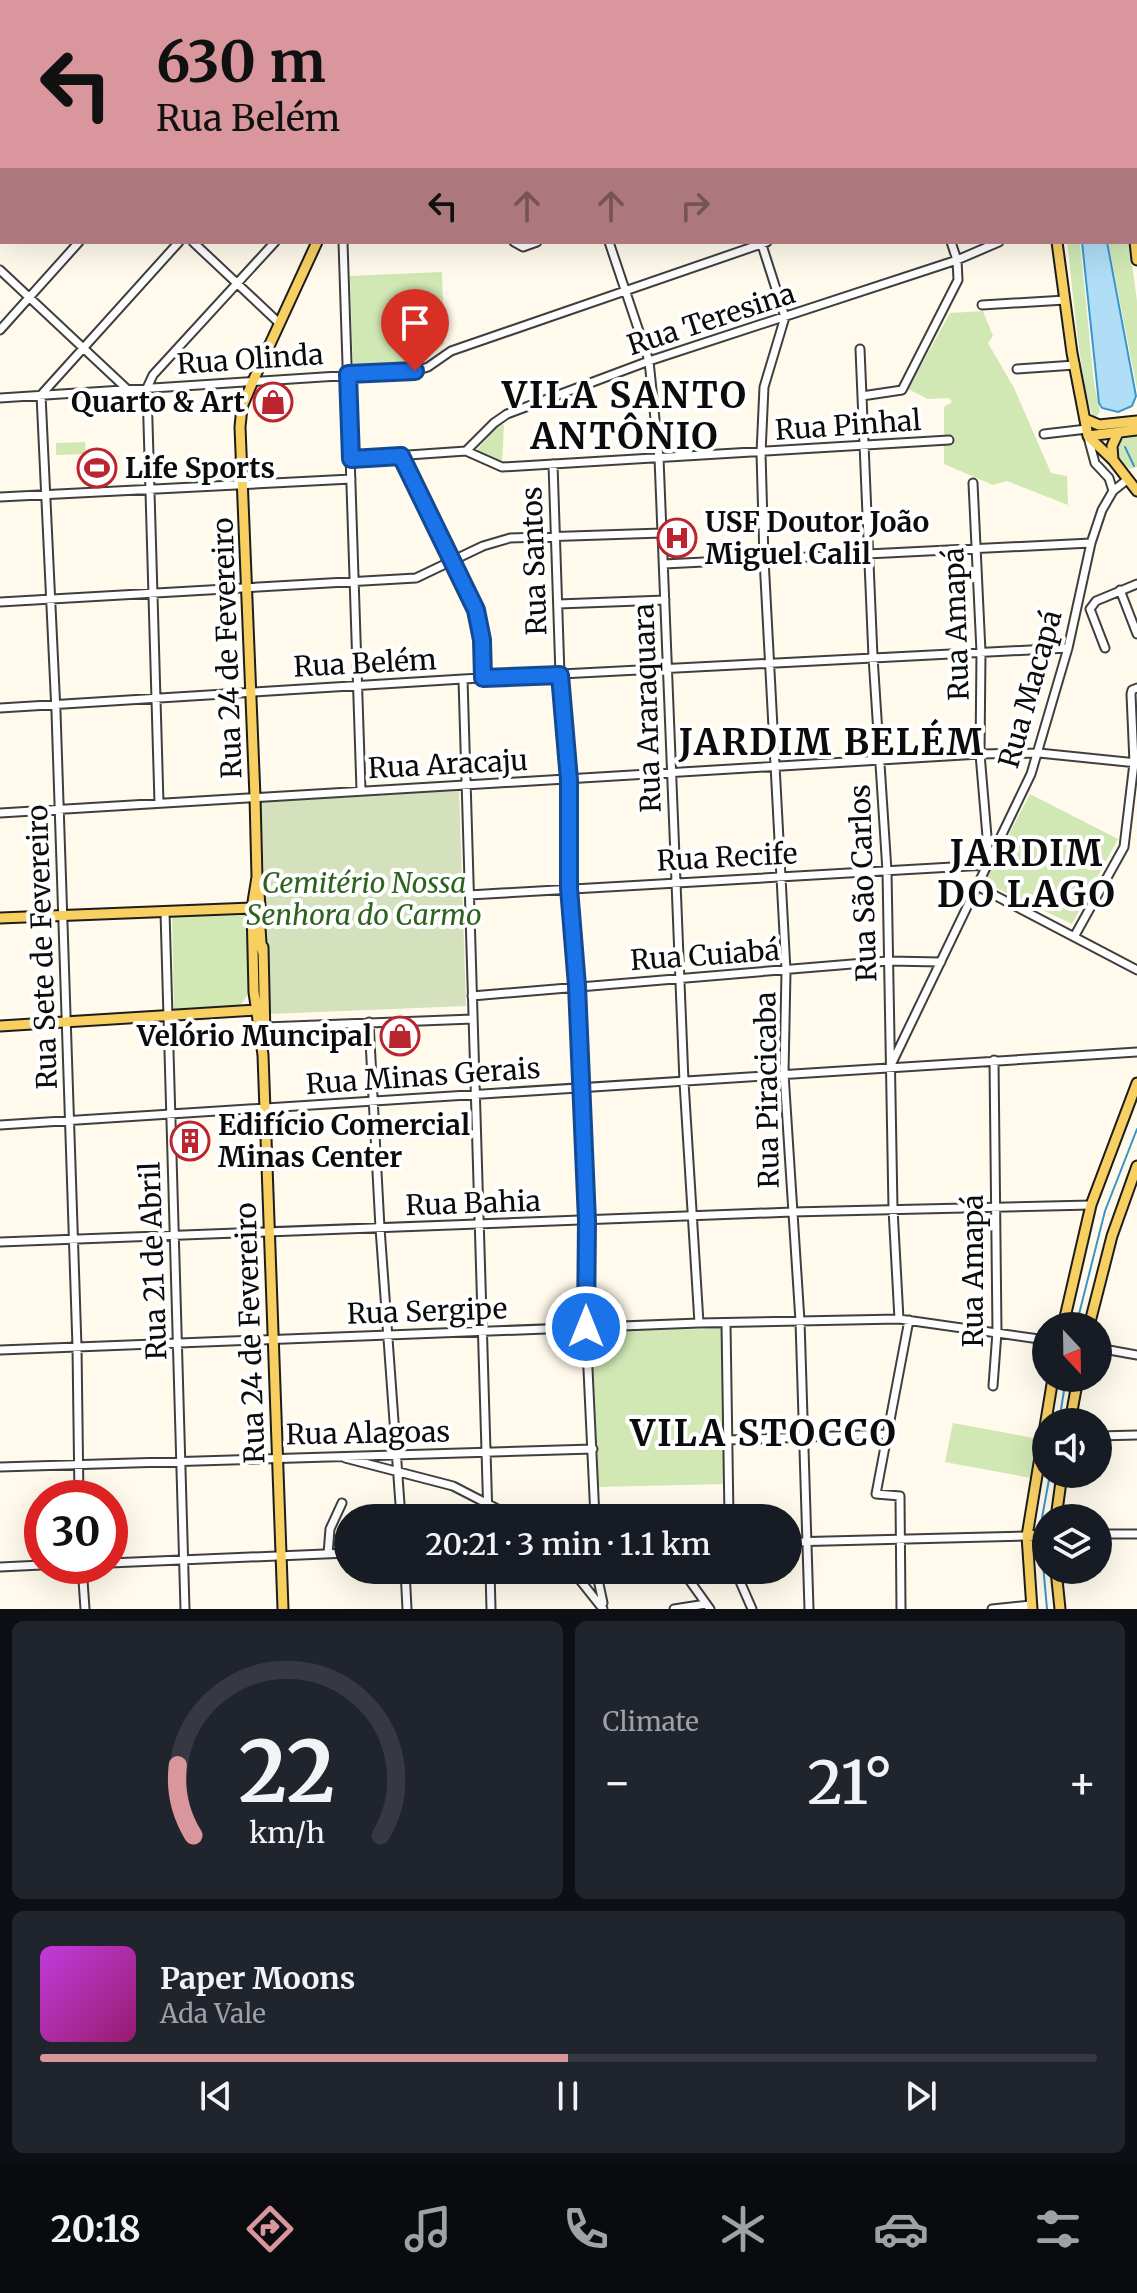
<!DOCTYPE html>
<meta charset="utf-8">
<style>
body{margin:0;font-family:Merriweather,serif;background:#20242c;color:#f1f3f6;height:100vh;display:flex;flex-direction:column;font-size:30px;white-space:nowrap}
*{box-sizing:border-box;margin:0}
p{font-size:26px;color:#9ea1a6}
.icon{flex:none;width:44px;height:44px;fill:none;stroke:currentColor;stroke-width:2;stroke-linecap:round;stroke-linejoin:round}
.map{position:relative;height:1609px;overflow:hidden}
.side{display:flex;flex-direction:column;gap:12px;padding:12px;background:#0d0f14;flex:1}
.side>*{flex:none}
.banner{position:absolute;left:0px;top:0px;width:1138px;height:244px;box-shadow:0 8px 32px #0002;background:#d9969d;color:#111;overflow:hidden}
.needle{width:52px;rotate:158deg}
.tools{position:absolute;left:1032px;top:1312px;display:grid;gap:16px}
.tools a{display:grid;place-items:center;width:80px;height:80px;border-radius:50%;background:#171b24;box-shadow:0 8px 32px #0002;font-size:40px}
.speed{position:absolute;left:24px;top:1480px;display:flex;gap:16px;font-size:40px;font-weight:700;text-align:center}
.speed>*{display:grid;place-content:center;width:104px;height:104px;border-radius:50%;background:#171b24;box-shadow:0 8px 32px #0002;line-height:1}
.speed .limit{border:12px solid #d22;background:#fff;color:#111}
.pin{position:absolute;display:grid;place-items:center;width:68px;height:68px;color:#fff;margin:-82px -34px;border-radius:50% 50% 50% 0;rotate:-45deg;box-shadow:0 0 8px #0007}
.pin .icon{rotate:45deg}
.me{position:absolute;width:88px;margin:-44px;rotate:0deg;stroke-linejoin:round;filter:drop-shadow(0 0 6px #0008)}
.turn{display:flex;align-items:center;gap:28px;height:168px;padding:0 24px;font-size:36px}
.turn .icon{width:104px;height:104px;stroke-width:2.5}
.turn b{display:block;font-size:56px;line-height:68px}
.lanes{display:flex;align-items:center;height:76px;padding:0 24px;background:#0003;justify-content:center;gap:40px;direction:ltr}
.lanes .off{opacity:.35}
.big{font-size:60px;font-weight:600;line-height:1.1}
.side .card{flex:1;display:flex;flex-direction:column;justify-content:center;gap:12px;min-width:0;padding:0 28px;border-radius:12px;background:#20242c}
.side .dial{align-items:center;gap:0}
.dial svg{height:208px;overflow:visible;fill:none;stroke:#363941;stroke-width:7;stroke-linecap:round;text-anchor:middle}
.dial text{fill:#f1f3f6;stroke:none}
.song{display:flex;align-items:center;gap:24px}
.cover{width:96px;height:96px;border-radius:12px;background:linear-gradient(135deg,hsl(290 70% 55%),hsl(320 70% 35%))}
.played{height:8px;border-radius:4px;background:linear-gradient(90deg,#d9969d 50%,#363941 50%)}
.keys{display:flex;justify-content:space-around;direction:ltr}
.heat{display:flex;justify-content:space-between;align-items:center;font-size:44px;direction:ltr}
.side .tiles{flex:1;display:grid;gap:12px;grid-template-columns:1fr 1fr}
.card:last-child{grid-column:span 2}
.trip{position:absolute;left:334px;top:1504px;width:468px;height:80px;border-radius:40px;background:#171b24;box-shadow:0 8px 32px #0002;font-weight:600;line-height:80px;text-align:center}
.dock{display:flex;height:128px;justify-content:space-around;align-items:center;background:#090b0e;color:#9ea1a6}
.dock .icon{width:56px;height:56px}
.dock .active{color:#d9969d}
.dock b{font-size:36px;color:#f1f3f6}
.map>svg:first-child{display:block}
</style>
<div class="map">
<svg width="1137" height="1609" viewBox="0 0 1137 1609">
<rect width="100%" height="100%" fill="#fffaeb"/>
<path fill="#d1e8b5" d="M 1067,242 L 1080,242 L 1094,383 L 1100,411 L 1095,419 C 1082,405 1071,270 1067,242 Z
M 1108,242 L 1129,242 L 1137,301 L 1137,389 Z
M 442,272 L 444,344 L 422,362 L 414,364 L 356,368 L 353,366 L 350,276 Z
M 983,311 L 993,336 L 988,343 L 1014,388 L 1051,473 L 1067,476 L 1068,505 L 1007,481 L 993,485 L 944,464 L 944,407 L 952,402 L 949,398 L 928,399 L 908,389 L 950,313 Z
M 500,423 L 504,425 L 502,461 L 476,451 Z
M 1137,433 L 1137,467 L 1130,469 L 1119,460 L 1118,449 L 1124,436 Z
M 85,442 L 86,454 L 56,455 L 56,443 Z
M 1030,794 L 1118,839 L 1072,924 L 984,882 Z
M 248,911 L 248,995 L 237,1009 L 174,1011 L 172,915 Z
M 722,1329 L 726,1484 L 596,1487 L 592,1330 Z
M 953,1423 L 1039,1439 L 1031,1478 L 945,1462 Z"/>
<path fill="#d5e0bd" d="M 459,789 L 466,1006 L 269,1014 L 261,800 Z"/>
<path fill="#b0def6" stroke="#3895cc" stroke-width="2" d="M 1082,242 L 1107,242 L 1136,396 L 1132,406 L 1118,412 L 1102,408 L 1099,403 Z"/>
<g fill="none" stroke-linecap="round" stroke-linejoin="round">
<path stroke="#3895cc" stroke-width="2" d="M 1060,0 L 1060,2
M 1125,447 L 1134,466
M 1076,1326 L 1105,1211 L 1137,1129
M 1059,1422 L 1066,1378
M 1040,1529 L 1050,1474
M 1041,1542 L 1047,1609"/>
<g stroke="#3f3f3f" stroke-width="11">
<path id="minor" d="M 150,0 L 153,2
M 464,0 L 468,2
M 671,0 L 675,2
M 878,0 L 883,2
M 94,2 L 95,0
M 196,2 L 198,0
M 296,2 L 298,0
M 488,2 L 489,0
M 548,2 L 549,0
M 608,2 L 609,0
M 762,2 L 763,0
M 0,65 L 2,67
M 0,104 L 2,102
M 0,220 L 2,218
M 1136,228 L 1137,228
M 193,242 L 278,322
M 343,242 L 361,790
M 514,242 L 523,247 L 537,242
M 609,242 L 649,361 L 659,458 L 684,1082 L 699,1323
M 761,242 L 785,317 L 764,387 L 761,453 L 764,559 L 786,971 L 784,1074 L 800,1321 L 809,1609
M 0,270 L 128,390
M 982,305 L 1065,300
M 0,330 L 79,242
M 860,349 L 873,657 L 887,871 L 893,1209 L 899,1319
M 1017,369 L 1075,365
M 862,396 L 902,390 L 958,280 L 957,260 L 951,242
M 0,398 L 415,371 L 428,367 L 451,351 L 767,242
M 1044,434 L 1087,429
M 1088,437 L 1095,463 L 1109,478 L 1113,491
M 466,451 L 502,467 L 949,440
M 401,456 L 476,610 L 482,640 L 483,678
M 351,459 L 466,451 L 494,423 L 507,414 L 649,361 L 957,260 L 999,242
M 553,464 L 560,675 L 569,780 L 569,888 L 577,986 L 587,1221 L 586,1327 L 595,1518
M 973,483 L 981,652 L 980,754 L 989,860
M 0,497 L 351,479
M 664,564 L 1091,543
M 1120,590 L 1137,634
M 0,602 L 416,578 L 483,546 L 510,538 L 662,533
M 558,604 L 665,600
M 1105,648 L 1090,609 L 1096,601 L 1137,584
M 463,679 L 488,1518
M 0,708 L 463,679 L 1068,648
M 159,803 L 147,388 L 153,375 L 275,242
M 0,813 L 980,754 L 1039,753 L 1137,763
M 977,886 L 1137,970
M 469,895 L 987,865
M 165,912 L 185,1609
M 1074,937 L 1124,847 L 1134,763 L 1131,694 L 1132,690 L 1137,688
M 472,996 L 888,961 L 941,962
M 369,1022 L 380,1228 L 401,1518
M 265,1027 L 473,1019
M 891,1065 L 1031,774 L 1068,648 L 1091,543 L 1102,510 L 1113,491 L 1128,479
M 0,1125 L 1137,1052
M 0,1242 L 792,1212 L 1091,1205
M 726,1324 L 729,1518
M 1098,1348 L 1137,1355
M 0,1350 L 699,1323 L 899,1319 L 1046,1340
M 993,1386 L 997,1332 L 994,1060
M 1098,1436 L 1137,1435
M 728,1440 L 887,1434
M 345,1458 L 453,1486 L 515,1518
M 0,1467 L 593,1449
M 79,1498 L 77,1347 L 56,712 L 41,395 L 179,242
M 1098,1534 L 1137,1534
M 788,1542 L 1027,1536
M 328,1554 L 330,1529 L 342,1503
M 110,1563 L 348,1553
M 82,1566 L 85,1609
M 0,1567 L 42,1565
M 405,1570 L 407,1609
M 490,1570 L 491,1609
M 572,1570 L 603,1609
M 596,1570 L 603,1603
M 682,1570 L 710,1609
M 735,1570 L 752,1609
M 674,1609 L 706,1604
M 901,1609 L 900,1496 L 876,1494 L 909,1320
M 992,1609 L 1031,1605"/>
</g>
<g stroke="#1d1d1d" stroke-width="13">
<path id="major" d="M 304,0 L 306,2
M 1041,0 L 1041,2
M 1072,0 L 1072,2
M 1081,0 L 1093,0
M 426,2 L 427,0
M 1057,242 L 1072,353 L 1088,436
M 1135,242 L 1137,260
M 1085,419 L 1099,425 L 1137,421
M 1088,436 L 1113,460 L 1137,491
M 1088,436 L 1137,430
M 1113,460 L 1112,446 L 1118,433
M 258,883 L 261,916
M 0,918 L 252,908 C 264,919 258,938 263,953
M 263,947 L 265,1036
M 0,1026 L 257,1010
M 1063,1326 L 1091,1205 L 1137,1083
M 1089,1326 L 1112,1236 L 1137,1166
M 1070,1422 L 1078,1378
M 1056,1518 L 1062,1474
M 1027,1536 L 1046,1535
M 1056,1570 L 1060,1609
M 283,1609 L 263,1055 L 254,992 L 252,908 L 257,877 L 255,797 L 240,427 L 242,407 L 253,381 L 317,242
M 1032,1609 L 1027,1536 L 1053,1378"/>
</g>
<use href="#minor" stroke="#fff" stroke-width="7"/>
<use href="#major" stroke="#f8d062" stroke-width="9"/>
</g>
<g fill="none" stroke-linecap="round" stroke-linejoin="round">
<g stroke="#114b97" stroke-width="20">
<path id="route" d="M 415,371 L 348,374 L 351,459 L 401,456 L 476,610 L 482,640 L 483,678 L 560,675 L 569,780 L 569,888 L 577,986 L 587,1221 L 586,1327"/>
</g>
<use href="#route" stroke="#1a73e8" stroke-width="14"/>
</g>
<defs>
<g id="shop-ring" transform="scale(2)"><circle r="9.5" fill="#fff" stroke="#bb2530" stroke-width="1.5"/><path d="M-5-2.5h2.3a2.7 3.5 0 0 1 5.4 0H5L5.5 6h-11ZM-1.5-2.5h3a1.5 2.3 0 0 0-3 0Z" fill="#bb2530"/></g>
<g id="stadium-ring" transform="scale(2)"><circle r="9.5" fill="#fff" stroke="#bb2530" stroke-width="1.5"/><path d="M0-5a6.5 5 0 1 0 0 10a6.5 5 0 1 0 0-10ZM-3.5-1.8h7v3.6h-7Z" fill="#bb2530"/></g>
<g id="hospital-ring" transform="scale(2)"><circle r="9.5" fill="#fff" stroke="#bb2530" stroke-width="1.5"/><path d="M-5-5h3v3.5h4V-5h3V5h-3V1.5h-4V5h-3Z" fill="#bb2530"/></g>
<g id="building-ring" transform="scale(2)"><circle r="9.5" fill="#fff" stroke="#bb2530" stroke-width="1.5"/><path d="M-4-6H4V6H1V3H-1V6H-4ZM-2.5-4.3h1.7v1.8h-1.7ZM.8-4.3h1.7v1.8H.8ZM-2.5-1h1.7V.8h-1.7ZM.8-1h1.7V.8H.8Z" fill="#bb2530"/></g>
</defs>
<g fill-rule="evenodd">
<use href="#shop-ring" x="273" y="402"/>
<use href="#stadium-ring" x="97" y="468"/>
<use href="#hospital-ring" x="677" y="538"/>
<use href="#shop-ring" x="400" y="1036"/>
<use href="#building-ring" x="190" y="1141"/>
</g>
<g text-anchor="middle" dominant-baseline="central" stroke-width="8" stroke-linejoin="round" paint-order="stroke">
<g font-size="28" fill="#0c0c0c" stroke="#fff">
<text transform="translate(711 319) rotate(-18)">Rua Teresina</text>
<text transform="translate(250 359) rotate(-4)">Rua Olinda</text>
<text transform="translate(848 425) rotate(-4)">Rua Pinhal</text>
<text transform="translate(534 561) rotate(-92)">Rua Santos</text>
<text transform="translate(956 624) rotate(-92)">Rua Amapá</text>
<text transform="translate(227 648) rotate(-92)">Rua 24 de Fevereiro</text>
<text transform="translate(365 663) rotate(-3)">Rua Belém</text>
<text transform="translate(1030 689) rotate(-74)">Rua Macapá</text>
<text transform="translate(647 708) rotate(-92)">Rua Araraquara</text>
<text transform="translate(448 764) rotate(-3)">Rua Aracaju</text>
<text transform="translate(727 857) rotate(-3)">Rua Recife</text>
<text transform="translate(863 883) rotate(-92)">Rua São Carlos</text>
<text transform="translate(42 947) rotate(-92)">Rua Sete de Fevereiro</text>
<text transform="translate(705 955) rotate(-4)">Rua Cuiabá</text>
<text transform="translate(423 1076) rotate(-4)">Rua Minas Gerais</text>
<text transform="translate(767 1090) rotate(-91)">Rua Piracicaba</text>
<text transform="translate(473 1203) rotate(-2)">Rua Bahia</text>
<text transform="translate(153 1261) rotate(-92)">Rua 21 de Abril</text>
<text transform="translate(973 1271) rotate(-90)">Rua Amapá</text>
<text transform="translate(427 1311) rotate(-2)">Rua Sergipe</text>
<text transform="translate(250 1333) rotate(-92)">Rua 24 de Fevereiro</text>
<text transform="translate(368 1433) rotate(-1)">Rua Alagoas</text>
</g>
<g font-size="28" font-weight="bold" fill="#0c0c0c" stroke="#fff" text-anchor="start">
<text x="245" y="402" text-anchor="end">Quarto &amp; Art</text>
<text x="125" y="468">Life Sports</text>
<text x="705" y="522">USF Doutor João<tspan x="705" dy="32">Miguel Calil</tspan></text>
<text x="372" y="1036" text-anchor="end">Velório Muncipal</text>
<text x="218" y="1125">Edifício Comercial<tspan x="218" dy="32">Minas Center</tspan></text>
</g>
<g font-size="28" font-style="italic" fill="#2d631d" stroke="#fff">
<text x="364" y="883">Cemitério Nossa<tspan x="364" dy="32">Senhora do Carmo</tspan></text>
</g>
<g font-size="36" font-weight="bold" letter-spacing="2" fill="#0c0c0c" stroke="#fff">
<text x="625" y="395">VILA SANTO<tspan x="625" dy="41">ANTÔNIO</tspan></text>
<text x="832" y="742">JARDIM BELÉM</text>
<text x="1027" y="853">JARDIM<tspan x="1027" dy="41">DO LAGO</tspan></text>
<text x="764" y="1433">VILA STOCCO</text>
</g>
</g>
</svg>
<div class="tools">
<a><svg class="needle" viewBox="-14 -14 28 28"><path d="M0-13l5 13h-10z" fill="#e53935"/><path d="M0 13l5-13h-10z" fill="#9ea1a6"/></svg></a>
<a><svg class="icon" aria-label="sound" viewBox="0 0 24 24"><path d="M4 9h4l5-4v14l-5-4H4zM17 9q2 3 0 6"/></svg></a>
<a><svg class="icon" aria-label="layers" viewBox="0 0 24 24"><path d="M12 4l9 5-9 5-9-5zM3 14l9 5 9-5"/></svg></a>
</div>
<div class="speed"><div class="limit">30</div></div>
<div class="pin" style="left:415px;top:371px;background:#d93025"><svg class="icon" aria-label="arrive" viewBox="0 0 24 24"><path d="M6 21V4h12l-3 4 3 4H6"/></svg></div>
<svg class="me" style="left:586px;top:1327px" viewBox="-20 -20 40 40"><circle r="17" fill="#1a73e8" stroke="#fff" stroke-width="3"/><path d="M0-11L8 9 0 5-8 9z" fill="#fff"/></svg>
<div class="trip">20:21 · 3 min · 1.1 km</div>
<div class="banner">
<div class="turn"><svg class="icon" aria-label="left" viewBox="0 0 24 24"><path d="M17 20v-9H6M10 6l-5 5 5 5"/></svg><div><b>630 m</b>Rua Belém</div></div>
<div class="lanes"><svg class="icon" aria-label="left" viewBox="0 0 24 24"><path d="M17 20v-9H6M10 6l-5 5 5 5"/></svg><svg class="icon off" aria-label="ahead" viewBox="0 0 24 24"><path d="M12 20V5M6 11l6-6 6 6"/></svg><svg class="icon off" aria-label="ahead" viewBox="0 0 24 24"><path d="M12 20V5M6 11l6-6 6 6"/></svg><svg class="icon off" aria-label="right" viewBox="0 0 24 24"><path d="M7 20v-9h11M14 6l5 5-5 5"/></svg></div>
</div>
</div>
<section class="side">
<div class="tiles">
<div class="card dial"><svg viewBox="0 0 100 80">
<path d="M14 69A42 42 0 1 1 86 69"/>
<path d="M14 69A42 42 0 0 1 8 42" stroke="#d9969d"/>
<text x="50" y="56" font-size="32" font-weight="700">22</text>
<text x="50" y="72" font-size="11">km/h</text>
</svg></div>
<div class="card"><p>Climate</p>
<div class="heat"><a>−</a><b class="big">21°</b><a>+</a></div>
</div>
<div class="card">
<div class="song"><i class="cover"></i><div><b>Paper Moons</b><p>Ada Vale</p></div></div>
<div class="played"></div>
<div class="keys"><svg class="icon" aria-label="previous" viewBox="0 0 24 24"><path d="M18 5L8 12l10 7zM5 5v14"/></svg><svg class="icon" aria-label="pause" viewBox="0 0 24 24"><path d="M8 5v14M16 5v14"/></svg><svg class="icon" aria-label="next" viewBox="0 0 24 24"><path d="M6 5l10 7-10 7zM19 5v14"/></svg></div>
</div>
</div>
</section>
<nav class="dock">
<b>20:18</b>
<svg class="icon active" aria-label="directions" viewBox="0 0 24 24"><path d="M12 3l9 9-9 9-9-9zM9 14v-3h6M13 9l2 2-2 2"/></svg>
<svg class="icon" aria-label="music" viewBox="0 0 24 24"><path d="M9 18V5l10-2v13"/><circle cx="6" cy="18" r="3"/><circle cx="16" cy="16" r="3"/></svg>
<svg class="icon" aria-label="phone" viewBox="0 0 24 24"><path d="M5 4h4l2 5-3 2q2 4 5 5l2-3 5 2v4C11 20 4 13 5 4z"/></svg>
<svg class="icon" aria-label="climate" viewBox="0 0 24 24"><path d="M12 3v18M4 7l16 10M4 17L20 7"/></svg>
<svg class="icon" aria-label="car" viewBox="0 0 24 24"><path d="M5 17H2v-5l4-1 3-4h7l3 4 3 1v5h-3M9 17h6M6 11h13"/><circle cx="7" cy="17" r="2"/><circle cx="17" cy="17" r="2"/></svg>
<svg class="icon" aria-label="filters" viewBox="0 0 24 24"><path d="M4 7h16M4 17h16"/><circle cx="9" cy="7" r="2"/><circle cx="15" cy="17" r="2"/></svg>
</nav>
